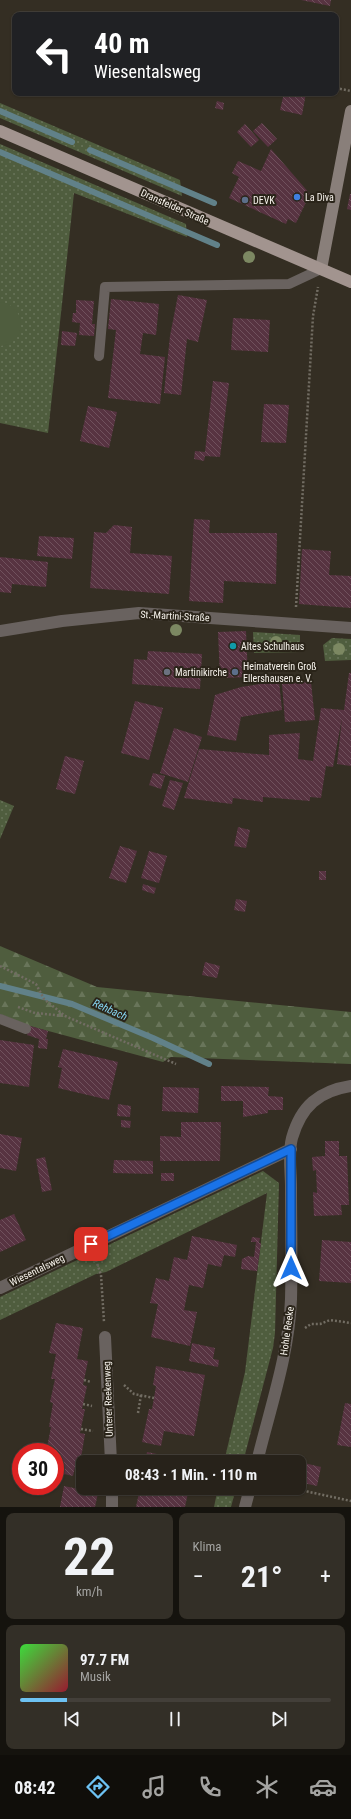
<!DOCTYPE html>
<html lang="de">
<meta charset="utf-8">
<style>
body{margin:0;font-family:"Roboto Condensed",sans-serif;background:#332f27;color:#f1f3f6;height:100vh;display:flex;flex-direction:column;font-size:15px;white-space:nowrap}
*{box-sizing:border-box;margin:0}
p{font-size:13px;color:#a4a4a2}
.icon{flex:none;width:22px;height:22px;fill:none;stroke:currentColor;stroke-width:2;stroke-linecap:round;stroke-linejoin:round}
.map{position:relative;height:1507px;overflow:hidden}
.panel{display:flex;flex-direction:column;gap:6px;padding:6px;background:#15130e;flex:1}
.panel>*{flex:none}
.guide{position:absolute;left:12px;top:12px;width:327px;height:84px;border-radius:8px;box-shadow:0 1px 3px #0004,0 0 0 1px #433f39;background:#202124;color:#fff;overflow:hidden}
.speed{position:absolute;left:12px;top:1443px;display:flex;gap:8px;font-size:20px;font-weight:700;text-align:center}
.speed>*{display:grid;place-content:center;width:52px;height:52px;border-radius:50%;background:#27221a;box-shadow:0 1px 3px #0004,0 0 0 1px #433f39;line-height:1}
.speed .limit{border:6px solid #d22;background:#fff;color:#111}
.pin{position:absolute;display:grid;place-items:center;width:34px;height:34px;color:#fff;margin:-17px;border-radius:8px;box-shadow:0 2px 6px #0006}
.me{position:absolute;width:44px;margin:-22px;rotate:0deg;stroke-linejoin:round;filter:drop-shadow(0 0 3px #0008)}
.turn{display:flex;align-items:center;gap:14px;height:84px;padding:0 16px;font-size:18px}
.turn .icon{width:52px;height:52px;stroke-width:2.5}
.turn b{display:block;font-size:28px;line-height:34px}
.big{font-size:30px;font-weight:700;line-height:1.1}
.panel .widget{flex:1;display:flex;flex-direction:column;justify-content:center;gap:6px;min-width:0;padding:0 14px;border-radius:8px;background:#332f27}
.panel .dial{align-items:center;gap:0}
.dial b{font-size:52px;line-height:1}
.song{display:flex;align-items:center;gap:12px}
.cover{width:48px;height:48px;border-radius:6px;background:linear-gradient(135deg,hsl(120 70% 55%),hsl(350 70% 35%))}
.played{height:4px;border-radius:2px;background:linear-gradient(90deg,#6dc2f3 15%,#433f39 15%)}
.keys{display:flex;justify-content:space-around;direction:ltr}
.heat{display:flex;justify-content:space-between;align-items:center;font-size:22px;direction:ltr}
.panel .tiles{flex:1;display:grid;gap:6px;grid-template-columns:1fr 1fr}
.widget:last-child{grid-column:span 2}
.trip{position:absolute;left:76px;top:1455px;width:230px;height:40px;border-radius:8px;background:#27221a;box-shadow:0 1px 3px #0004,0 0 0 1px #433f39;font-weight:700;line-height:40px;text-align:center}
.menu{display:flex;height:64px;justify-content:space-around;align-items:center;background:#100e0a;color:#a4a4a2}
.menu .icon{width:28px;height:28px}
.menu .active{color:#6dc2f3}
.menu b{font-size:18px;color:#f1f3f6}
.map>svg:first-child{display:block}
</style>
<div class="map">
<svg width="351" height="1507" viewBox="0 0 351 1507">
<defs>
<pattern id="grass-dots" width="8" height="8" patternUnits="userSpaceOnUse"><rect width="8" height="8" fill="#4f5d3e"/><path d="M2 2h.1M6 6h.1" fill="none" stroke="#69755a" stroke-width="1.8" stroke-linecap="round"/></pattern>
<pattern id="forest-firs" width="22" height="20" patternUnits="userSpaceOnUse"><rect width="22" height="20" fill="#4f5d3e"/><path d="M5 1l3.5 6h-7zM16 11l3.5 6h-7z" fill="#69755a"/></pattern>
<pattern id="building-back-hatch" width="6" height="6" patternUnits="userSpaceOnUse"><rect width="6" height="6" fill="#573341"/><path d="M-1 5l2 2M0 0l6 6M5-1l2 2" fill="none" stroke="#70515d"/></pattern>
</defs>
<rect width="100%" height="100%" fill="#342e23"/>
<path fill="url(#grass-dots)" d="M 0,103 L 180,180 L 182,196 L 0,118 Z
M 0,144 L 186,224 L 187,237 L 74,193 L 48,433 L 0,423 Z
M 253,632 L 300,635 L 300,652 L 254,653 Z
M 332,638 L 351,639 L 351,660 L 325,661 L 323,645 Z
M 0,800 L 14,806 L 0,839 Z
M 263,1171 L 279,1183 L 275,1333 L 273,1348 L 243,1462 L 224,1462 L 245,1372 L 267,1193 L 106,1272 L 96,1274 L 0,1320 L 0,1297 Z
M 218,1488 L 236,1488 L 231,1507 L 214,1507 Z"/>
<path fill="url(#forest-firs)" d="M 0,946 L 97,987 L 351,1012 L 351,1064 L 171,1057 L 163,1062 L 30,1026 L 0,1014 Z"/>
<path fill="#4f5d3e" d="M 0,302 C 27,304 28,345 0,346 Z"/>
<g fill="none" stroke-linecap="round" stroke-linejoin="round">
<path stroke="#618189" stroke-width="6" d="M 0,111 L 72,142
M 90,150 L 214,203
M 0,152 L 217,245
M 0,986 L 72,1004 L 153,1038 L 209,1064"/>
</g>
<path fill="url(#building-back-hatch)" d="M 301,0 L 331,0 L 330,6 Z
M 284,93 L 306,93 L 302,115 L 280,110 Z
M 217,101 L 224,103 L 223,110 L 215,108 Z
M 262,123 L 277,139 L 268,147 L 253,131 Z
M 245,124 L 259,140 L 251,147 L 237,132 Z
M 271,149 L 310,194 L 296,223 L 288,219 L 286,224 L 229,198 L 239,177 L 232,173 L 238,161 L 261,171 Z
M 350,194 L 351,194 L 351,210 L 347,209 Z
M 178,295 L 207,300 L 198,342 L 187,339 L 181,395 L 164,393 L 170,336 Z
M 111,299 L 159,304 L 156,335 L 143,333 L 140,354 L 165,357 L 160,404 L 108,398 L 116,330 L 108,329 Z
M 76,300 L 94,301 L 92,324 L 95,324 L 94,336 L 79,335 L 80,323 L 72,322 L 73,313 L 76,313 Z
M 233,318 L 270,320 L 268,352 L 231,350 Z
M 62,331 L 77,333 L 75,346 L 61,345 Z
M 213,381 L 229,383 L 220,457 L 205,456 L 204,461 L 194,459 L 195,451 L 205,452 Z
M 264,404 L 289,405 L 286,443 L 261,442 Z
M 88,406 L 117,412 L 109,448 L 80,441 Z
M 194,519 L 210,520 L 209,533 L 277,533 L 276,584 L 224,581 L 223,603 L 189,601 Z
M 114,525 L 132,527 L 130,553 L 172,556 L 169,594 L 90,588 L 94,532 L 106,533 Z
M 39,536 L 74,538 L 72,559 L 37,556 Z
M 302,549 L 331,551 L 329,575 L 351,576 L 351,608 L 299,604 Z
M 0,557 L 48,562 L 46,587 L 12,584 L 11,593 L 0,592 Z
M 246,631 L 248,677 L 220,678 L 218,632 Z
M 148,651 L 202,654 L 200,689 L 132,684 L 134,659 L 147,660 Z
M 349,673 L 351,673 L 351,766 L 337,764 L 342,718 L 333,767 L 326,766 L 321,798 L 310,797 L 310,801 L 263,797 L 263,802 L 233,798 L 232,804 L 184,798 L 199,749 L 269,755 L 269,735 L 300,733 L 298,759 L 313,761 L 321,708 L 344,710 Z
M 279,681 L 282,710 L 241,717 L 236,741 L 207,735 L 215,695 L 241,687 Z
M 311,682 L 315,720 L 285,722 L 282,684 Z
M 135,701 L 163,708 L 149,760 L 121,753 Z
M 174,728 L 202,737 L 188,782 L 160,773 Z
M 65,756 L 84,761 L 75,794 L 56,789 Z
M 153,773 L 165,776 L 161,789 L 149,785 Z
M 170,780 L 183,783 L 174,810 L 162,806 Z
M 238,827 L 250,830 L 246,848 L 234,846 Z
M 120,846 L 137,851 L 126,883 L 109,878 Z
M 149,851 L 167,856 L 159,883 L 141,878 Z
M 319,871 L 326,871 L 326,880 L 319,880 Z
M 143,884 L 156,888 L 154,894 L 142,890 Z
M 236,899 L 247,901 L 245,912 L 234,910 Z
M 205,962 L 220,966 L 217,978 L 202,975 Z
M 30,1026 L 48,1031 L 46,1039 L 48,1039 L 47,1049 L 38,1048 L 39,1039 L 27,1035 Z
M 0,1040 L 34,1045 L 29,1087 L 0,1083 Z
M 63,1049 L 118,1062 L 109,1100 L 58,1088 L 62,1068 L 58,1067 Z
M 221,1086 L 269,1087 L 268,1096 L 283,1097 L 283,1110 L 268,1110 L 268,1113 L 243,1117 L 243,1101 L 221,1101 Z
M 163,1087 L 199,1088 L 198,1113 L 162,1111 Z
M 118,1104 L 131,1106 L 130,1117 L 117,1116 Z
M 121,1120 L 131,1121 L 130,1128 L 121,1127 Z
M 181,1122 L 221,1122 L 220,1161 L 160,1161 L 160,1136 L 181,1137 Z
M 0,1134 L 22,1138 L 16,1171 L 0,1168 Z
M 325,1141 L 339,1141 L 339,1156 L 347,1156 L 349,1205 L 341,1205 L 342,1215 L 314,1216 L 313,1192 L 317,1193 L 316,1170 L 313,1171 L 312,1157 L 325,1156 Z
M 45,1157 L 52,1190 L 42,1192 L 36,1159 Z
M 114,1160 L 153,1161 L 153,1174 L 113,1173 Z
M 161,1173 L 174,1173 L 174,1181 L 161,1181 Z
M 14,1214 L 26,1240 L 0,1252 L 0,1220 Z
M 192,1236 L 237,1245 L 235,1257 L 224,1255 L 221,1267 L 208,1264 L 203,1288 L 189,1285 L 184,1310 L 197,1312 L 190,1346 L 151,1337 L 158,1304 L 150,1303 L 156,1278 L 169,1281 L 174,1257 L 187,1260 Z
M 252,1237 L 260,1238 L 259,1243 L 261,1243 L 257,1271 L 241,1269 L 242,1259 L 248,1256 L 254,1257 L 256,1242 L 251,1242 Z
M 322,1240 L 351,1242 L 351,1283 L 319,1281 Z
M 56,1323 L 83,1328 L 77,1359 L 88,1361 L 83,1385 L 87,1386 L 82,1409 L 85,1409 L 80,1433 L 85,1434 L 81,1458 L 77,1458 L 73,1476 L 55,1472 L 55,1452 L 46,1452 L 51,1427 L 49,1427 L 53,1403 L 50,1402 L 55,1379 L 51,1379 L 56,1354 L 49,1353 Z
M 192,1343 L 215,1348 L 213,1359 L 219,1360 L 218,1367 L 189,1361 Z
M 156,1366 L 205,1375 L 194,1436 L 164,1431 L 161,1446 L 142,1442 L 149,1409 L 152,1409 L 154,1398 L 156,1386 L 153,1385 Z
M 345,1403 L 351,1404 L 351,1447 L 337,1445 Z
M 147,1452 L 191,1461 L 191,1462 L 145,1462 Z
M 300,1462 L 321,1467 L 317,1486 L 299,1482 Z
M 64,1486 L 98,1493 L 95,1507 L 60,1507 Z
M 140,1488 L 189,1488 L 185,1507 L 136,1507 Z"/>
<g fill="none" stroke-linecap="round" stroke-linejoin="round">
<path stroke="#726d63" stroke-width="2.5" stroke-dasharray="2 2" stroke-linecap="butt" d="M 336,88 L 351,91
M 296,607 L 313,316 L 318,287
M 0,966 L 36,984 L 44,999 L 65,1016
M 18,1007 L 35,1013 L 65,1016 L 176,1064
M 96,1260 L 101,1275 L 104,1322
M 305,1328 L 311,1324 L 320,1324 L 330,1320 L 351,1323
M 84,1380 L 91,1382
M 124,1385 L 134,1394 L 154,1398
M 83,1404 L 92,1406
M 138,1413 L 141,1395
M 81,1429 L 93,1431
M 291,1488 L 351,1501"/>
<path stroke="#69625f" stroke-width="10" d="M 99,356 L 105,287 L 289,284 L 321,269
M 0,1019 L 26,1029"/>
<path stroke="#69625f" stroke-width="12" d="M 0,631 L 62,621 L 139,613 L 351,628
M 0,1288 L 291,1149
M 105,1337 L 111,1462
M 257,1462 C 270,1408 289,1355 291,1299 C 292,1262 291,1224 291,1187 C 291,1171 288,1153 292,1138 C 301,1106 319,1091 351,1086
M 112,1488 L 112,1507
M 245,1507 L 250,1488"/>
<path stroke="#897f7a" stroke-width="12" d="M 321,269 L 351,111"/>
<path stroke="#a2948f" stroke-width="12" d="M 0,131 L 351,282"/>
</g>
<g fill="#7c8862">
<circle cx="249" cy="257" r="6"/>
<circle cx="176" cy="630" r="6"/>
<circle cx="276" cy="642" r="6"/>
<circle cx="339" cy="649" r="6"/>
</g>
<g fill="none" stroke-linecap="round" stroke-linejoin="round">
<g stroke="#114b97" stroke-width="10">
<path id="route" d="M 91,1244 L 291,1149 L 291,1268"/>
</g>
<use href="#route" stroke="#1a73e8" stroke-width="7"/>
</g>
<circle fill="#3f7fe0" stroke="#2a2419" stroke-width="1.5" cx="297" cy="197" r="4"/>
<g fill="#5c6f8a" stroke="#2a2419" stroke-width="1.5">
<circle cx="245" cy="200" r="4"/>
<circle cx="235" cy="672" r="4"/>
</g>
<circle fill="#0f9aa8" stroke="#2a2419" stroke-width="1.5" cx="233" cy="646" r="4"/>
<circle fill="#6b7280" stroke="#2a2419" stroke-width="1.5" cx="167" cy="672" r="4"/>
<g text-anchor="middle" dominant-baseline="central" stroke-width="4" stroke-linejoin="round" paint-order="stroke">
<g font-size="10" fill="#f7f3ec" stroke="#2a2419" text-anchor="start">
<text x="305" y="197">La Diva</text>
<text x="253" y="200">DEVK</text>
<text x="241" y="646">Altes Schulhaus</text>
<text x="243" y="666">Heimatverein Groß<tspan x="243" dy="12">Ellershausen e. V.</tspan></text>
<text x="175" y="672">Martinikirche</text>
</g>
<g font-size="10" fill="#f7f3ec" stroke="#2a2419">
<text transform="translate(175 207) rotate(24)">Dransfelder Straße</text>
<text transform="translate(175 616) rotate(3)">St.-Martini-Straße</text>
<text transform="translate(37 1270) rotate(-26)">Wiesentalsweg</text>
<text transform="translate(287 1331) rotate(-82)">Hohle Reeke</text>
<text transform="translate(108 1399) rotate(-92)">Unterer Reekenweg</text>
</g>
<g font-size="11" font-style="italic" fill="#85d3ef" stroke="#2a2419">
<text transform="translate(110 1010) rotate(24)">Rehbach</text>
</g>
</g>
</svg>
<div class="speed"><div class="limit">30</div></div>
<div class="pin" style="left:91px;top:1244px;background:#d93025"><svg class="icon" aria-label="arrive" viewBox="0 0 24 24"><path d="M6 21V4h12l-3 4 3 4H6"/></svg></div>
<svg class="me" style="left:291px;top:1268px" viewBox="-20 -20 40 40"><path d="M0-17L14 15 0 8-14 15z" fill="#1a73e8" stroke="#fff" stroke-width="4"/></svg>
<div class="trip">08:43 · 1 Min. · 110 m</div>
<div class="guide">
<div class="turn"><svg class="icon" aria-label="left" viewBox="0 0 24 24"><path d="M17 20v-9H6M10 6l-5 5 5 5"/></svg><div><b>40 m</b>Wiesentalsweg</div></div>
</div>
</div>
<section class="panel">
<div class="tiles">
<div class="widget dial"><b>22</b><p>km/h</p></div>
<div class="widget"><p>Klima</p>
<div class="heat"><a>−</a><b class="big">21°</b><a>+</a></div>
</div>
<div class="widget">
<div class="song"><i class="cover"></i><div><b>97.7 FM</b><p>Musik</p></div></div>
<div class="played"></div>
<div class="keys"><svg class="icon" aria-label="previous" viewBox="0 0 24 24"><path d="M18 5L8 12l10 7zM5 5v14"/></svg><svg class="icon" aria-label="pause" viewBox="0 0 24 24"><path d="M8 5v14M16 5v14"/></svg><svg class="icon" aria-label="next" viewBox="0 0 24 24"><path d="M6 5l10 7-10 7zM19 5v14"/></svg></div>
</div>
</div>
</section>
<nav class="menu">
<b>08:42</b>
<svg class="icon active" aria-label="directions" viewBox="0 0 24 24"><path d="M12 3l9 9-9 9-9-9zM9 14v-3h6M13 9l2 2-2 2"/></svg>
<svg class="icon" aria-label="music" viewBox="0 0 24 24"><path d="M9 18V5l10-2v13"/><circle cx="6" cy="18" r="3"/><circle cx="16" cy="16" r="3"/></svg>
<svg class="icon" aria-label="phone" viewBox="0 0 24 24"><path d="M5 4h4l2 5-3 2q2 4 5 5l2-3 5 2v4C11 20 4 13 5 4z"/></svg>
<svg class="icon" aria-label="climate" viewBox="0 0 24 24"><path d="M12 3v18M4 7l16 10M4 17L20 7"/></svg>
<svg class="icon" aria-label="car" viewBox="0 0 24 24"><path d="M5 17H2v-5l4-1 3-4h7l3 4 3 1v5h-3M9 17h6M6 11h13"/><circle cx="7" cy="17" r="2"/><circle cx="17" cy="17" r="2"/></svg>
</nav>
